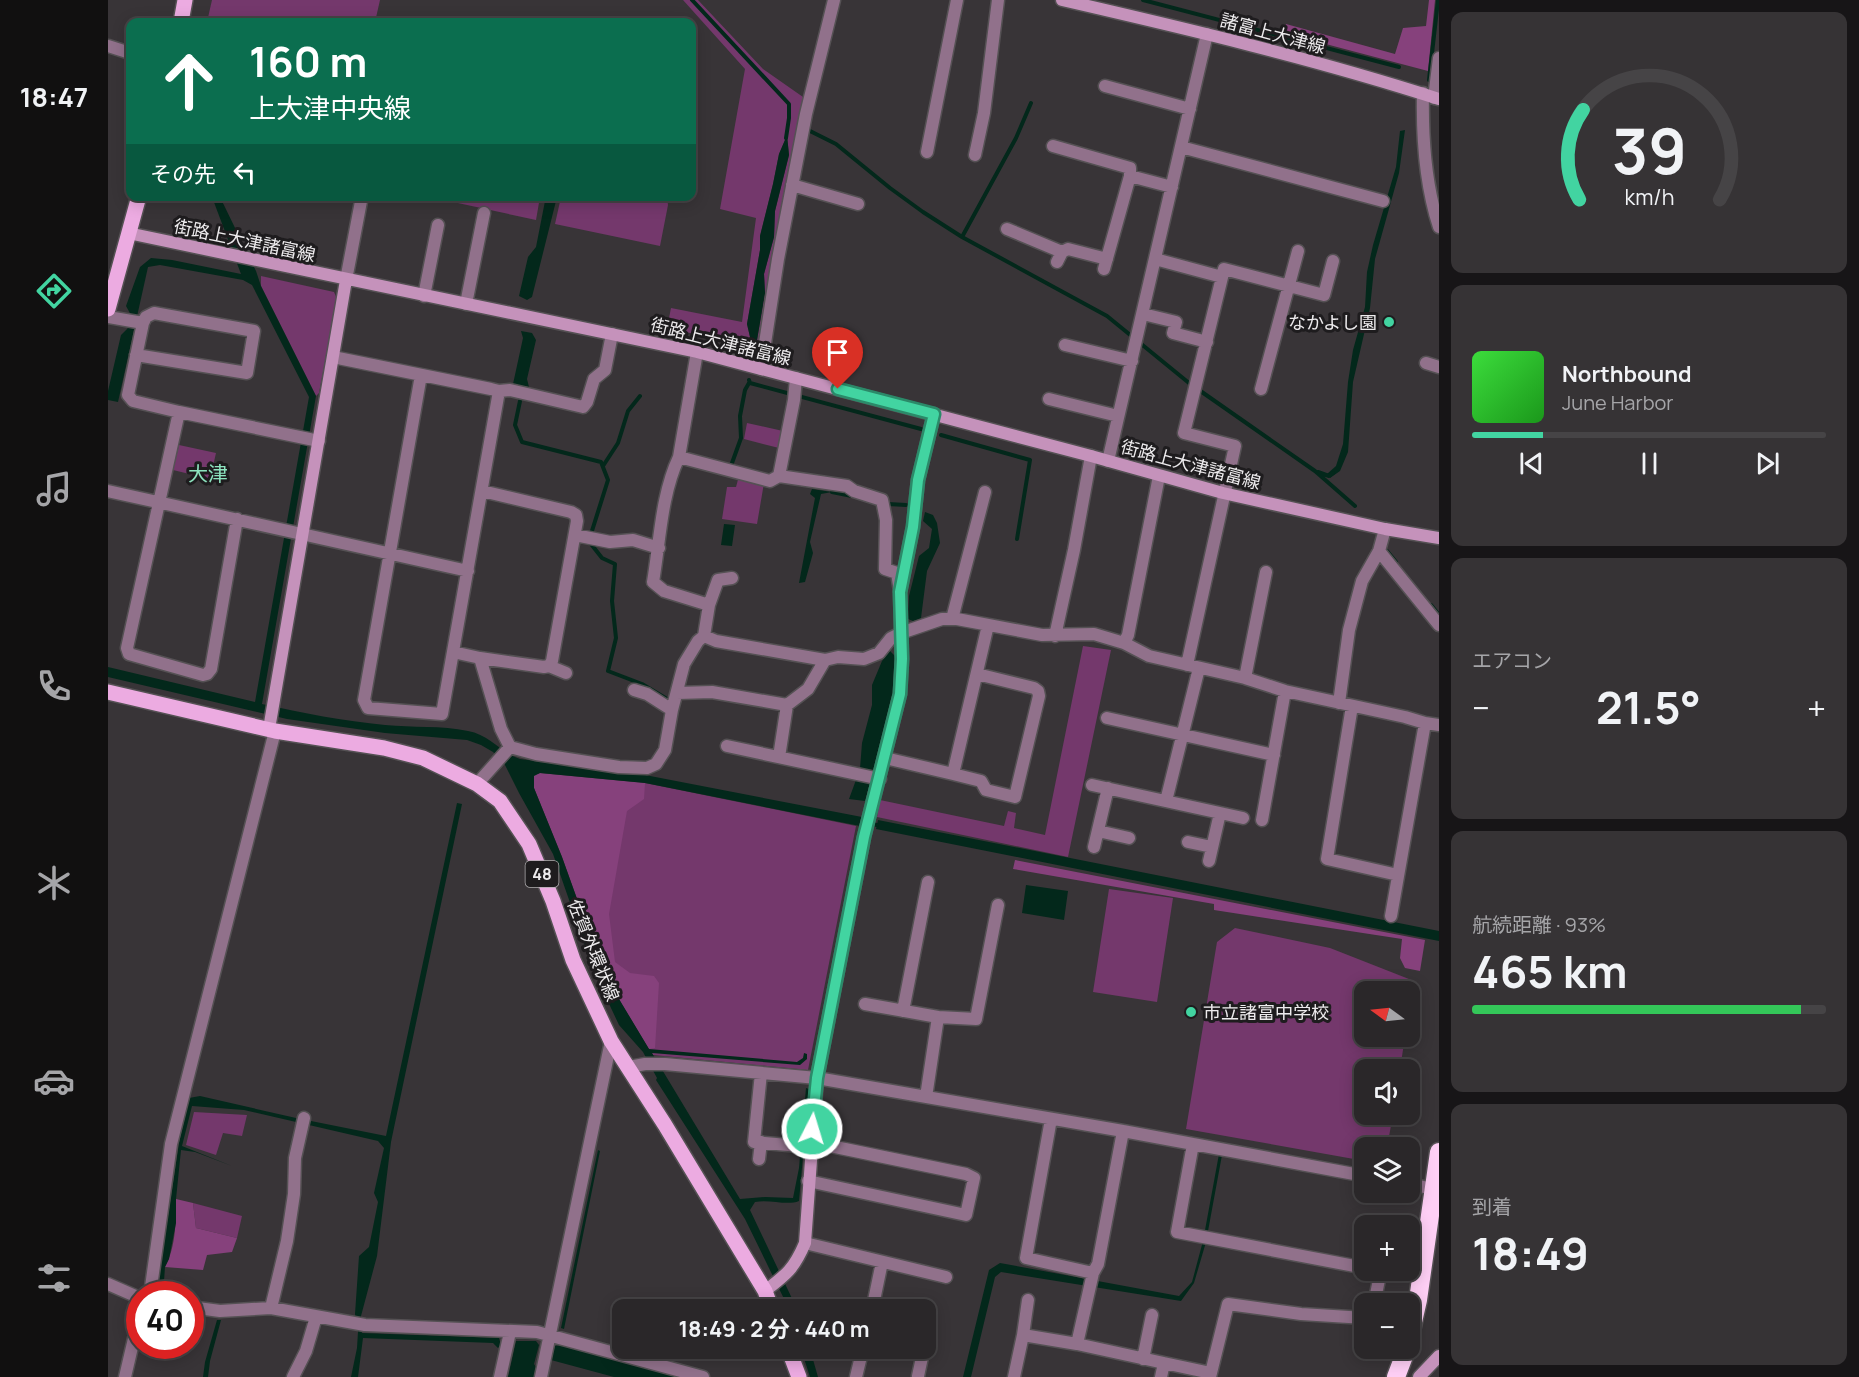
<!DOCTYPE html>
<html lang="ja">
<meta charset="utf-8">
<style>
body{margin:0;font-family:Manrope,"Noto Sans JP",sans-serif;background:#363335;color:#f1f3f6;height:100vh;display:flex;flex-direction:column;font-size:22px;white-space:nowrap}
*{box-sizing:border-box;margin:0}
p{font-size:20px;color:#a5a5a8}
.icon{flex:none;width:33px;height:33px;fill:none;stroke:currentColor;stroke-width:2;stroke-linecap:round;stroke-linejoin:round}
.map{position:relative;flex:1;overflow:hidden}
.side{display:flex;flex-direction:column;gap:12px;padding:12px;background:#171517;width:420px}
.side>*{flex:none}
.hud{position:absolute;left:18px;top:18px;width:570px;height:183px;border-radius:12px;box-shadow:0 3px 15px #0003,0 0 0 2px #464446;background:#0b6e4f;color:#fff;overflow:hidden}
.needle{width:39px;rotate:285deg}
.buttons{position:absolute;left:1246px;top:981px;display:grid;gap:12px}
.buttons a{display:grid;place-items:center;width:66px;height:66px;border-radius:12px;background:#2a2729;box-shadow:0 3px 15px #0003,0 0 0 2px #464446;font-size:30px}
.speed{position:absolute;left:18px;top:1281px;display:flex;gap:12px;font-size:30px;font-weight:700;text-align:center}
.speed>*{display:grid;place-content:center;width:78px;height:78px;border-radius:50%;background:#2a2729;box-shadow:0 3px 15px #0003,0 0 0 2px #464446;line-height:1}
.speed .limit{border:9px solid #d22;background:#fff;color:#111}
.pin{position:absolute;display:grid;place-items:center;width:51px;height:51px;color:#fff;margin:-62px -26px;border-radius:50% 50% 50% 0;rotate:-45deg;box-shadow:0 0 6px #0007}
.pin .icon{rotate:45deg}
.me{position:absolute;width:66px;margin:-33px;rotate:5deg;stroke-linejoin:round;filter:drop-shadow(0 0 4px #0008)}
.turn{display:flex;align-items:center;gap:21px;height:126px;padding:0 24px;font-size:27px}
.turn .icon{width:78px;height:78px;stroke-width:2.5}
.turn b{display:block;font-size:42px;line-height:51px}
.then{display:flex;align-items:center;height:57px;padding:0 24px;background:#0003;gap:12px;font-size:22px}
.big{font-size:45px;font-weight:700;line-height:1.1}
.side .tile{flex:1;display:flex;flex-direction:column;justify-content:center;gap:9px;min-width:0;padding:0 21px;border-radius:12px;background:#363335}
.side .dial{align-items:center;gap:0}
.dial svg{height:156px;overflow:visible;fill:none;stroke:#464446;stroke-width:7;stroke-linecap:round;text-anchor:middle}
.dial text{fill:#f1f3f6;stroke:none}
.song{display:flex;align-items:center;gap:18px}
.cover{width:72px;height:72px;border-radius:9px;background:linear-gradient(135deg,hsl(120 70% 55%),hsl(120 70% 35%))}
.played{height:6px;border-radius:3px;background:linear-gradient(90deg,#42d4a1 20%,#464446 20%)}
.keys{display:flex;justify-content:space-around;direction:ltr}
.heat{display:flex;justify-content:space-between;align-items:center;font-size:33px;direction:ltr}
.charge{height:9px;border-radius:4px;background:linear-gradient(90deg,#34c759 93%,#464446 0)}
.trip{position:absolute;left:504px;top:1299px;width:324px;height:60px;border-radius:12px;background:#2a2729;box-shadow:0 3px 15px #0003,0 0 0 2px #464446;font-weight:700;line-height:60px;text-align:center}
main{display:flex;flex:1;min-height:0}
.tab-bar{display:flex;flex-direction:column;width:108px;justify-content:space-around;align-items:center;background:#111010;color:#a5a5a8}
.tab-bar .icon{width:42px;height:42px}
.tab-bar .selected{color:#42d4a1}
.tab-bar b{font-size:27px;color:#f1f3f6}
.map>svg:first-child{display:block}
</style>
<main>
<nav class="tab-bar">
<b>18:47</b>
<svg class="icon selected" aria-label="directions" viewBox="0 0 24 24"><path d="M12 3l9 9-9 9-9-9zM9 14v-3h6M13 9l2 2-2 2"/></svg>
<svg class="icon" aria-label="music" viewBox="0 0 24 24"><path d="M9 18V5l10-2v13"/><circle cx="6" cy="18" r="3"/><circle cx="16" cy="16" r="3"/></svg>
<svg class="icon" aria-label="phone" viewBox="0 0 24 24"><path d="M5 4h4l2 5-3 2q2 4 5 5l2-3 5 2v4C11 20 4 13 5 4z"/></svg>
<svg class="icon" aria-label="climate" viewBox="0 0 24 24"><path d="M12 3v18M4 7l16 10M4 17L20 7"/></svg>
<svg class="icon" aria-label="car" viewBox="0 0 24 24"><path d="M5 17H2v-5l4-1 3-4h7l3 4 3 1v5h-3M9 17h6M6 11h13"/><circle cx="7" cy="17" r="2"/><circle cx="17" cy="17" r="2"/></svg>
<svg class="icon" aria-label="filters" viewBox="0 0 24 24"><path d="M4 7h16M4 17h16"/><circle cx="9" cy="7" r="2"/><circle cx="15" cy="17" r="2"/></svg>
</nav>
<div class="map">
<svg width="1331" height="1377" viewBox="0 0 1331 1377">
<rect width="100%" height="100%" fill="#383437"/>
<path fill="#74386c" d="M 104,0 L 272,0 L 267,22 L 99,22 Z
M 575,0 L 590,0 L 655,69 L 695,97 L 694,116 L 652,345 L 648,346 L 657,293 L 656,274 L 666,237 L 667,211 L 681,155 L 679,136 L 671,154 L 665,184 L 652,236 L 652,250 L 639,324 L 642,337 L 641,346 L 559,328 L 563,308 L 634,322 L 648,218 L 612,209 L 637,69 Z
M 322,197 L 394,197 L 421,201 L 423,197 L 432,197 L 428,220 Z
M 453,197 L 559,197 L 560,205 L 552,246 L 447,224 Z
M 153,276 L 226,292 L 229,299 L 211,393 L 208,396 L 153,286 Z
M 639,423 L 675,431 L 671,448 L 636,439 Z
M 71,445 L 108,453 L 102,479 L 65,470 Z
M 631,476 L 656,483 L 649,524 L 614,519 L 619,487 L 628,487 Z
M 975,646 L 1003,650 L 960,857 L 769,817 L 772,800 L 896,826 L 900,811 L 908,813 L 906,828 L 937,835 Z
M 426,775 L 537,783 L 748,826 L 700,1070 L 545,1055 L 496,974 Z
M 1001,889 L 1065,898 L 1049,1002 L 985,992 Z
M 1127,928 L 1222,948 L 1306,981 L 1302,1005 L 1302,992 L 1257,992 L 1257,1036 L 1297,1037 L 1292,1069 L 1257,1070 L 1257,1114 L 1285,1115 L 1279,1147 L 1257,1148 L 1257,1161 L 1078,1129 L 1109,942 Z
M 86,1112 L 139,1115 L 134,1136 L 115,1133 L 108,1155 L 78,1145 Z
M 85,1203 L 134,1216 L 129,1238 L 88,1228 Z"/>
<path fill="#86417c" d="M 1321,0 L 1327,0 L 1320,71 L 1176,33 L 1178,24 L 1287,54 L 1295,28 L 1318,26 Z
M 432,773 L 537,783 L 536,799 L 519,811 L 501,914 L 507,962 L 522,973 L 546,976 L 551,983 L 547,1048 L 541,1049 L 496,974 L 454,857 L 426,788 L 426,775 Z
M 907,860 L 1317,940 L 1312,971 L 1297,968 L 1292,958 L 1294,939 L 1106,910 L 1106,904 L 905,869 Z
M 68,1199 L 85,1203 L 88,1228 L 129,1238 L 124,1252 L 99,1255 L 95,1270 L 57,1267 C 68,1247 68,1221 68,1199 Z"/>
<path fill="#03281b" d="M 1297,130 L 1291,173 L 1267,259 L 1262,308 L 1245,382 L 1240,452 L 1232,471 L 1222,478 L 1219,474 L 1228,466 L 1235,444 L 1240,382 L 1245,350 L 1257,307 L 1259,272 L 1265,245 L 1288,167 L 1292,131 Z
M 679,135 L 681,155 L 667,211 L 666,237 L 656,274 L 657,293 L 648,346 L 645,349 L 641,346 L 642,337 L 639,324 L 652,250 L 652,236 L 665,184 L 671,154 Z
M 438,196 L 449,197 L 424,297 L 419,300 L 411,296 L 420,257 L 428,247 Z
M 104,197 L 112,197 L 148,271 L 153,286 L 208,396 L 154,704 C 194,713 236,721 277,725 C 305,728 333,725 360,731 C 382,735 393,753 412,759 L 537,775 L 754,817 L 752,826 L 537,783 L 432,773 L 426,776 L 426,788 L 454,857 L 496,974 L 541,1049 L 689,1062 L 695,1058 L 696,1053 L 699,1054 L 699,1059 L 692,1065 L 544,1053 L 632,1199 L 657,1197 L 685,1198 L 691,1168 L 698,1088 L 701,1089 L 691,1201 C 679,1206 662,1199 647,1202 L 642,1210 L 689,1309 L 681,1309 L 637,1219 L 548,1080 L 549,1078 L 535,1052 L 511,1025 L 487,974 L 445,854 L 411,793 L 396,763 L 385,752 L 373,745 L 359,740 L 277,733 L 179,719 L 0,677 L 0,667 L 147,702 L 201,397 L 144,285 L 135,280 L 52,265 L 40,267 L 10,402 L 0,400 L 0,391 L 13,335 L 20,328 L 23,315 L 18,306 L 32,267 L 43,258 L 64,260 L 133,274 Z
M 413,331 L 424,333 L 428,340 L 419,379 L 421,387 L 405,384 L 415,338 Z
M 704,489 L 724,492 L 713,494 L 702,542 L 705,553 L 697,582 L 691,583 L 707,498 L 702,494 Z
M 817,512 L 825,515 L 829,523 L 832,543 L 819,571 L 813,618 L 805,621 L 800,619 L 801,596 L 811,556 L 821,548 L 824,529 L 815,521 Z
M 616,524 L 627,525 L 624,546 L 613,545 Z
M 782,651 L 787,656 L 786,695 L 757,801 L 741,799 L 752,769 L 754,743 L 764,705 L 764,685 L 774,661 Z
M 349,803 L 354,804 L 283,1142 L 269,1256 L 253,1316 L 254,1333 L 391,1338 L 393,1345 L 390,1348 L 385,1343 L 255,1338 L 250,1377 L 243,1377 L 249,1348 L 250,1332 L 247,1314 L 251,1256 L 261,1247 L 270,1202 L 266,1193 L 276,1148 L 270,1141 L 136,1110 L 84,1106 L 74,1146 L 124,1166 L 87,1152 L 73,1150 L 68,1199 L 68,1223 L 61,1259 L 57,1267 L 56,1281 L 64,1290 L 82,1294 L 54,1294 L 50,1283 L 71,1143 L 81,1098 L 92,1096 L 188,1118 L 278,1136 Z
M 770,820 L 1331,931 L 1331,941 L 768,829 Z
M 918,885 L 960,891 L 956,920 L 914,913 Z
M 490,1150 L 492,1151 L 456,1329 L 453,1328 Z
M 1111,1154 L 1114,1155 L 1098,1242 L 1086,1283 L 1073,1301 L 893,1272 L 887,1277 L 863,1377 L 855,1377 L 881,1270 L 892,1263 L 1071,1296 L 1084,1282 L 1095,1241 Z
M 109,1320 L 113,1320 L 102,1361 L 100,1377 L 95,1377 L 97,1362 Z
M 408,1341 L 428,1341 L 431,1345 L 426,1364 L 428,1367 L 426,1377 L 400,1377 Z
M 452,1345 L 573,1377 L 506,1377 L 443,1360 L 447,1346 Z
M 693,1349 L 702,1349 L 710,1377 L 702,1377 Z"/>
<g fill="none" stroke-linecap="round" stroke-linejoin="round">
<path stroke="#03281b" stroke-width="4" d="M 584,0 L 681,104 L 681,118 L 678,138
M 1035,0 L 1291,67
M 1321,80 L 1330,0
M 702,131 L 728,144 L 782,188 L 815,212 L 854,237 L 999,316 L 1081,383 L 1207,471 L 1247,506
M 854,237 L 908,138 L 923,103
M 641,380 L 642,383 L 813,429
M 412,401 L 407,425 L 414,442 L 493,462 L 500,480 L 483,534
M 833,435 L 922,460 L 909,539
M 624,463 L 633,438 L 632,416 L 637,390 L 641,383
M 495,466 L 510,443 L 520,411 L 532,396
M 1210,472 L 1221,476 L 1225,473
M 724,492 L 744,496
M 780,504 L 798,505
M 483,544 L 494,558 L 507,564 L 504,601 L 508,638 L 500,671 L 534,684 L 559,699
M 1279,551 L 1288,562
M 1323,605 L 1331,615
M 753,822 L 769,825"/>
<g stroke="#555154" stroke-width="15">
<path id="street" d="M 0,46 L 22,53
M 997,86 L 1082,109
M 1315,93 C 1314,139 1317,184 1331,227
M 1326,98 L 1331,58
M 945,146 L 1022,168 L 1022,176
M 1073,147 L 1275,201
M 819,152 L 849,0
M 867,155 L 876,113 L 890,0
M 684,185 L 750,204
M 899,229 L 954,252
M 1047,259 L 1114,277
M 949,262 L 954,252 L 960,249 L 999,259
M 996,269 L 1022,176 L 1064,187
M 238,280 L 254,196
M 316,296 L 330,225
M 358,304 L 376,213
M 1035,314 L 1068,322 L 1065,333 L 1099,342
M 0,317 L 35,323
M 957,345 L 1024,361
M 28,355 L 139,373 L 146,331 L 46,313 L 38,317 L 35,323 L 20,395 L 25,401 L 71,412
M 225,357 L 383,389 L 391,391 L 334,714 L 260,708 L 256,700 L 313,375
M 1318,363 L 1331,367
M 653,369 L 670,259 L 698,114 L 726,0
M 688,378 L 686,400 L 671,476 L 739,486 L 746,491 L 774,500 L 778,520 L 777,569 L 789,573 L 792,591
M 1153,389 L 1190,251
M 391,391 L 402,390 L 475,407 L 479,402 L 486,379 L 497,370 L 504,334
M 941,399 L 1010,416
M 571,457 L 662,481 L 671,476
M 1000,461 L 1099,34
M 0,491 L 360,571
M 129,519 L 103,669 L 99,674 L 95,675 L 21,654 L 19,648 L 71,412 L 211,441
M 467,535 L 502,542 L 525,540 L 551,548
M 1271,551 L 1331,625
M 601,605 L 610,580 L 624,578
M 844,619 L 877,492
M 596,636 L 608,641 L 717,660
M 947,636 L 966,550 L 983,456
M 1016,643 L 1020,635 L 1051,476
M 345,652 L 372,658 L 393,729 L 402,747 L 428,754 L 511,767 L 539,768 L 548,764 L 557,750 L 564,710 L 576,664 L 590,641 L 596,636 L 601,605 L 556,591 L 545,582 C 552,541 553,495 571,457 L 589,352
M 372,658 L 436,667 L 441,666 L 444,661 L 469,521 L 468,515 L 463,512 L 374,491
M 1079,665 L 1127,446 L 1076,433 L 1116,269 L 1216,295 L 1225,261
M 441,666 L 458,673
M 1137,678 L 1158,572
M 526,690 L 539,694 L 564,710
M 569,693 L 604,692 L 679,705 L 700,689 L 717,660 L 730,657 L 756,659 L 771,653 L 783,638 L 793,633 L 834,619 L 849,619 L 934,635 L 986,634 L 1016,643 L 1041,656 L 1137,678 L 1177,691 L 1297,717 L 1317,723 L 1331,725
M 1231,703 L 1241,630 L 1254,581 L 1271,551 L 1277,529
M 1244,706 L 1219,859 L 1290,875
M 999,718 L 1166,755
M 619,746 L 772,779
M 671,757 L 679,705
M 777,758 L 845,774 L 880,625
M 845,774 L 873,781 L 878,790 L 907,797 L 931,696 L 930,691 L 926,688 L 869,674
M 369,784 L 402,747
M 984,785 L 1135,818
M 1058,801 L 1091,668
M 1154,820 L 1177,691
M 990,831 L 1021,838
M 1080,842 L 1104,847
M 986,847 L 1000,788
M 1101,861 L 1112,813
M 1283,916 L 1317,723
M 757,1004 L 830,1017
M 795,1011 L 820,882
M 521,1067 L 537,1064 L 557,1064 L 709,1078 L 1015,1131 L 1257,1176
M 653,1073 L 646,1142 L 703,1147
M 818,1097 L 830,1017 L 868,1019 L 890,905
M 943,1119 L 918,1258 L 985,1273
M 1085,1144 L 1069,1232 L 1257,1268
M 651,1159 L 653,1142
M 700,1181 L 858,1215 L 866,1178 L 858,1174 L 703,1142
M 1302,1184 L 1325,1189
M 697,1243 L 838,1277
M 0,1284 L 32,1298
M 42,1294 L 63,1144 L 167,731
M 1266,1304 L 1273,1270
M 82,1307 L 112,1311 L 163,1308 L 257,1325 L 429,1332 L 595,1377
M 163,1308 L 179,1241 L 186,1194 L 187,1158 L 196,1118
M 764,1310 L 774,1262
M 818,1334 L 818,1344
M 915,1335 L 920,1300
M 969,1344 L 985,1273 L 990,1264 L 1015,1131
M 739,1348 L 754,1352
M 1035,1359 L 1044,1315
M 1056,1363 L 1103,1373
M 810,1376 L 816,1348
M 17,1377 L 32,1313
M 185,1377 L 198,1351 L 208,1317
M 392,1377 L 402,1332
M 433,1377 L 503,1041
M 748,1377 L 755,1348
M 906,1377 L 915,1335 L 969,1344 L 1056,1363 L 1053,1377
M 1102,1377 L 1120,1304 L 1193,1314 L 1257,1318"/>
</g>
<g stroke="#555154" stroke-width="15">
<path id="secondary" d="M 954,0 C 1080,29 1207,59 1331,99
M 20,233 L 589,352 L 983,456 L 1115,493 L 1277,529 L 1331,538
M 161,729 L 238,280
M 657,1291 C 678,1275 686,1269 697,1243 L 709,1078 L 756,837 L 792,694 L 794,659 L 792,592 L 805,527 L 810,480 L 826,414
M 1311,1377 L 1331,1356"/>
</g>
<g stroke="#555154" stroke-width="18">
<path id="primary" d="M 73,22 L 77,0
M 0,309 L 31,196
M 0,692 L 167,731 L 276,748 L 315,758 L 369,784 L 392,801 L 421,844 L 445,901 L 465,960 L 503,1041 L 557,1125 L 657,1291 L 664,1310
M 680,1348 L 691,1377"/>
</g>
<g stroke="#555154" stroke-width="21">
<path id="highway" d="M 1302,1335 L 1310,1300 L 1331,1152
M 1288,1377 L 1299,1348"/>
</g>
<use href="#street" stroke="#91718b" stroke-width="12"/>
<use href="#secondary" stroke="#c592bb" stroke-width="12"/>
<use href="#primary" stroke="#ecabe1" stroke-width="15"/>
<use href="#highway" stroke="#fecff5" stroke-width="18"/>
</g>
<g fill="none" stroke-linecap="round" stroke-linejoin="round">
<g stroke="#2b8a69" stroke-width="15">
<path id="route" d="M 704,1129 L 709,1078 L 756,837 L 792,694 L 794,659 L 792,592 L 805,527 L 810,480 L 826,414 L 730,389"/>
</g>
<use href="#route" stroke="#42d4a1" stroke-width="10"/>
</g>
<g fill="#42d4a1" stroke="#1e1c1e" stroke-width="2">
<circle cx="1281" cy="322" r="6"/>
<circle cx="1083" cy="1012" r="6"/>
</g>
<g text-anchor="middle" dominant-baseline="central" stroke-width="6" stroke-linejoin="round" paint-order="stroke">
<rect fill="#1e1c1e" stroke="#afadaf" stroke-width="1.5" x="417.5" y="861" width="33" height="26" rx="4.5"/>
<g font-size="16" font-weight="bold" fill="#edebed">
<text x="434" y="874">48</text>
</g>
<g font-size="18" fill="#edebed" stroke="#1e1c1e">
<text transform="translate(1165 33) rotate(15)">諸富上大津線</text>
<text transform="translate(137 240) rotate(12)">街路上大津諸富線</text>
<text transform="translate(613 341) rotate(14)">街路上大津諸富線</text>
<text transform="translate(1083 464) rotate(15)">街路上大津諸富線</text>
<text transform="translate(486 950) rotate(68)">佐賀外環状線</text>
</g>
<g font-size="18" fill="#edebed" stroke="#1e1c1e" text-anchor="end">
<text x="1269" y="322">なかよし園</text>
<text x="1095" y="1012" text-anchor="start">市立諸富中学校</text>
</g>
<g font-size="20" fill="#8de4bf" stroke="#1e1c1e">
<text x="100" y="473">大津</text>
</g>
</g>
</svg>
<div class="buttons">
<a><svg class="needle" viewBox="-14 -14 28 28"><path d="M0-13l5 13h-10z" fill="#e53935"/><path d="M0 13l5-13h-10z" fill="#a5a5a8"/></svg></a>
<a><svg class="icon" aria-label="sound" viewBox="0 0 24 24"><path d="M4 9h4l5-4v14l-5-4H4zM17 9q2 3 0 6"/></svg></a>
<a><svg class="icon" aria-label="layers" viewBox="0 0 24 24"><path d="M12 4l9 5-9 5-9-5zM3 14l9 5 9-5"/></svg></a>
<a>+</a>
<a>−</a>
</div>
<div class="speed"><div class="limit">40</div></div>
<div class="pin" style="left:730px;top:389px;background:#d93025"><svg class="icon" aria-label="arrive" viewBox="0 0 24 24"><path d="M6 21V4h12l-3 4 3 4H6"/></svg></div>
<svg class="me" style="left:704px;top:1129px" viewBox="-20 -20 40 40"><circle r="17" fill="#42d4a1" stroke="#fff" stroke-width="3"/><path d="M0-11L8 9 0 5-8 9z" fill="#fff"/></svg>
<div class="trip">18:49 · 2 分 · 440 m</div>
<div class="hud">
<div class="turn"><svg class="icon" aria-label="ahead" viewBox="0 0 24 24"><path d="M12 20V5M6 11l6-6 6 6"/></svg><div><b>160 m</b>上大津中央線</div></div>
<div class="then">その先<svg class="icon" aria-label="left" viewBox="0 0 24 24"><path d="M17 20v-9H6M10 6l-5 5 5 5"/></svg></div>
</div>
</div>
<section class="side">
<div class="tile dial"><svg viewBox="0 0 100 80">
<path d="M14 69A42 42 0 1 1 86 69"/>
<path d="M14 69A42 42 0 0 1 16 23" stroke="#42d4a1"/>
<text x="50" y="56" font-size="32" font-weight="700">39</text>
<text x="50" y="72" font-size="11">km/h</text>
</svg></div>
<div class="tile">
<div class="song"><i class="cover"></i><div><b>Northbound</b><p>June Harbor</p></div></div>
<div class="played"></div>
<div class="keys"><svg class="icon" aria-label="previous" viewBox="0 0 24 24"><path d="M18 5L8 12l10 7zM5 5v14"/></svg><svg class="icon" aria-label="pause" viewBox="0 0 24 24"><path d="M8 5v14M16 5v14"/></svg><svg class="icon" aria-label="next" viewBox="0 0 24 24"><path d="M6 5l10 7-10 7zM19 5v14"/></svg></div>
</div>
<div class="tile"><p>エアコン</p>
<div class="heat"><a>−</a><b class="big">21.5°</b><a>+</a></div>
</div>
<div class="tile"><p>航続距離 · 93%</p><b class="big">465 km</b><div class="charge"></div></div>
<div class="tile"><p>到着</p><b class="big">18:49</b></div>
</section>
</main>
